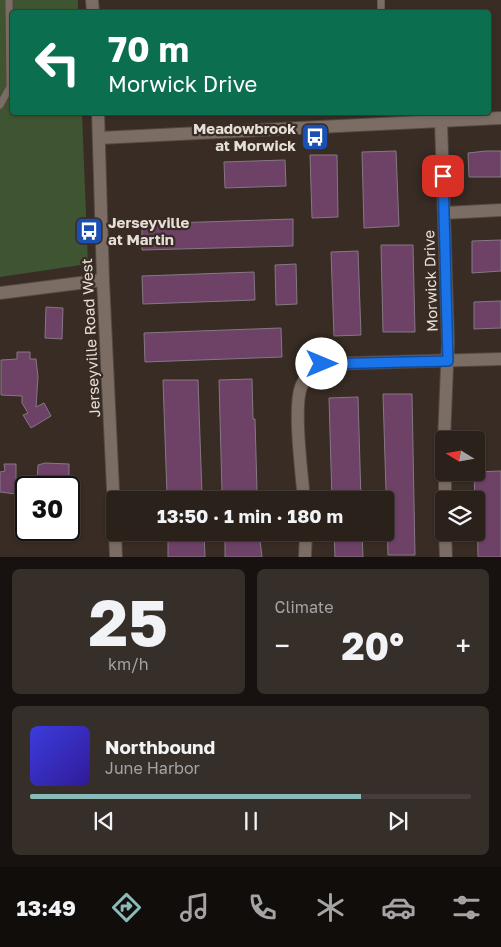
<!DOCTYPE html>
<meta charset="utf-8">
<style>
body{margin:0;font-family:"Golos Text",sans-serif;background:#362e28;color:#f1f3f6;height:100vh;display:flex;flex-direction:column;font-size:19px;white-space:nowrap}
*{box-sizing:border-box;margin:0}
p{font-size:16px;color:#a5a3a3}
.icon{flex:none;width:28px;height:28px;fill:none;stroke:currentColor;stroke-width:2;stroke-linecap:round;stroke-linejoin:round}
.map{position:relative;height:557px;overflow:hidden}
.panel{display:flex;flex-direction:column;gap:12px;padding:12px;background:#17120f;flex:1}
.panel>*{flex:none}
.guide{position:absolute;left:10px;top:10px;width:481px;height:105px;border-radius:5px;box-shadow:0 1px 4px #0004,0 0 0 1px #463e3a;background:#0b6e4f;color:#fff;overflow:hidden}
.needle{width:32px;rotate:281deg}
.controls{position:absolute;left:435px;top:431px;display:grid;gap:10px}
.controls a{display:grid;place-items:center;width:50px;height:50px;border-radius:5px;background:#2a211b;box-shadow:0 1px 4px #0004,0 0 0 1px #463e3a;font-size:25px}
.speed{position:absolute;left:15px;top:476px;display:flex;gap:10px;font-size:25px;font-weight:700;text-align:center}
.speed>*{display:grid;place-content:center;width:65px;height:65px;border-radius:50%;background:#2a211b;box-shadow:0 1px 4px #0004,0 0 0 1px #463e3a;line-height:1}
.speed .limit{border:2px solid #111;border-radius:8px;background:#fff;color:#111}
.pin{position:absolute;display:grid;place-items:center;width:42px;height:42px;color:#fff;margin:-21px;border-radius:10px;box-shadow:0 2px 8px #0006}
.me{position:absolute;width:55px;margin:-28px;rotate:90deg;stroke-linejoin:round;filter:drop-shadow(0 0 4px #0008)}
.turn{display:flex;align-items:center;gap:18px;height:105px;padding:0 15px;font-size:22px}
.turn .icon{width:65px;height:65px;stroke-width:2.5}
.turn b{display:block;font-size:35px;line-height:42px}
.big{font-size:38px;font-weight:700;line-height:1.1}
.panel .card{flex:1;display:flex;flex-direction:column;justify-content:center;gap:8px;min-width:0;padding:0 18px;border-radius:8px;background:#362e28}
.panel .dial{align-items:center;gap:0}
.dial b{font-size:65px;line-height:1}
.song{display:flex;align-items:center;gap:15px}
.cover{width:60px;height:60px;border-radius:8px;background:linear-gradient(135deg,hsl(240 70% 55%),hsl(250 70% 35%))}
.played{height:5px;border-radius:2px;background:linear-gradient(90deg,#8bbbb9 75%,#463e3a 75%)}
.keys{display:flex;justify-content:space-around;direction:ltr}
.heat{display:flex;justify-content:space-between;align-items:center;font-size:28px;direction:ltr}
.panel .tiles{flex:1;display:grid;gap:12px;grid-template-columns:1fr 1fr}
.card:last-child{grid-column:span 2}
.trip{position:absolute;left:106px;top:491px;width:288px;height:50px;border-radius:5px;background:#2a211b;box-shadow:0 1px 4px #0004,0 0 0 1px #463e3a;font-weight:700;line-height:50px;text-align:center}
.menu{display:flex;height:80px;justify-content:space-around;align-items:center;background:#110d0b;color:#a5a3a3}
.menu .icon{width:35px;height:35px}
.menu .selected{color:#8bbbb9}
.menu b{font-size:22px;color:#f1f3f6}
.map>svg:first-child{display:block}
</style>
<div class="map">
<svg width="501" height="557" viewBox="0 0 501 557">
<rect width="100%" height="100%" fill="#382c24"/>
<path fill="#3f5430" d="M 0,0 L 78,0 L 78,12 L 12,12 L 12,112 L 82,113 L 88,264 L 0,277 Z"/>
<path fill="#6e4267" stroke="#857883" d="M 396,151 L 399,226 L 364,228 L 362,152 Z
M 486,151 L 501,151 L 501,177 L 469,177 L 468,153 Z
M 310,155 L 337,155 L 338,217 L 312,218 Z
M 285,160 L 286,186 L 225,188 L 224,162 Z
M 293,219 L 293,246 L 142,250 L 142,224 Z
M 501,240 L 501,271 L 472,273 L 472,241 Z
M 381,245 L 413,245 L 415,332 L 383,332 Z
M 358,251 L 361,335 L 334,336 L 331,252 Z
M 296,264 L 297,304 L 276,305 L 275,265 Z
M 254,272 L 255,300 L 143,304 L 142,276 Z
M 501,301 L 501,328 L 474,329 L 474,302 Z
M 46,307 L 63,308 L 62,339 L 45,338 Z
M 281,328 L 282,357 L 145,362 L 144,333 Z
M 17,352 L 30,352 L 30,359 L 36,359 L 38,377 L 36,407 L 44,403 L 51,416 L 31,428 L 23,415 L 28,413 L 22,403 L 22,396 L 1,395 L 1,360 L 17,359 Z
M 252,379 L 253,419 L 255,419 L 257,491 L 222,492 L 219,380 Z
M 163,380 L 198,380 L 202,495 L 167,495 Z
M 383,394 L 412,394 L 415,555 L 388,555 Z
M 358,397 L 361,500 L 332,500 L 329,398 Z
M 45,463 L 69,464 L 69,479 L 66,479 L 66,488 L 52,488 L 50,482 L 37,482 L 38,465 Z
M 4,464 L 16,464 L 16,494 L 0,492 L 0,472 L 5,471 Z
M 501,471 L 501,557 L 478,557 L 477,501 L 475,500 L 474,472 Z
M 168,532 L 204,532 L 205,557 L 168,557 Z
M 225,532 L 259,532 L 262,557 L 225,557 Z
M 334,532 L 362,532 L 363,557 L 335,557 Z"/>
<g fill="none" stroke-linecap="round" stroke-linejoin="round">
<g stroke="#534942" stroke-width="8">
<path id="service" d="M 381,0 L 381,12
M 0,105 L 10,87 L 9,0"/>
</g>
<g stroke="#534942" stroke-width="14">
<path id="minor" d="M 441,121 L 448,343 L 444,440
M 444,213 L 501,210
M 0,293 L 103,280
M 445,472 L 445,500
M 304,500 C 302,475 293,408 301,387 C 305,376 313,371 322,364 L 501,359
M 445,532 L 446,557
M 305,557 L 306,532"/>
</g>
<g stroke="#534942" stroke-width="14">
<path id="tertiary" d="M 99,138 L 501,118"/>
</g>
<g stroke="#534942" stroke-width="14">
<path id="secondary" d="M 92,0 L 93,12
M 98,112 L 103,280 L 115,531
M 115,532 L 116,557"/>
</g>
<use href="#service" stroke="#7b6d64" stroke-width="7"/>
<use href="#minor" stroke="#7b6d64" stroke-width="12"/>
<use href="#tertiary" stroke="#7b6d64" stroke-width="12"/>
<use href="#secondary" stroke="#7b6d64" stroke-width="12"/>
</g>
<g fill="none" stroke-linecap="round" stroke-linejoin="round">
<g stroke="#114b97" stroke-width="12">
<path id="route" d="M 322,364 L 448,361 L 443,176"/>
</g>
<use href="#route" stroke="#1a73e8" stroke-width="9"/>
</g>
<defs>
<g id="bus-square" transform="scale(1.4375)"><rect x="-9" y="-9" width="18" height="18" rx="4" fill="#1a4fb4" stroke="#382c24"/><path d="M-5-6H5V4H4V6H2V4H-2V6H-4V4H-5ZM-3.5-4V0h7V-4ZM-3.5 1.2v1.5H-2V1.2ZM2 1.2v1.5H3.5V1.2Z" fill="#fff"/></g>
</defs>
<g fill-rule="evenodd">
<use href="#bus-square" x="315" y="137"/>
<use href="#bus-square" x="89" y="231"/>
</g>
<g text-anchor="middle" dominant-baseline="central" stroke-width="4.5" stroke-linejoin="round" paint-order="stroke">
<g font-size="15" font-weight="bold" fill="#e6ded9" stroke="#382c24" text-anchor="end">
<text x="296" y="128">Meadowbrook<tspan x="296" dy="17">at Morwick</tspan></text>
<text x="108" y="222" text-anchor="start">Jerseyville<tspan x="108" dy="17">at Martin</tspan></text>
</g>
<g font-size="15" fill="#e6ded9" stroke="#382c24">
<text transform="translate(430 281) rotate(-92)">Morwick Drive</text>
<text transform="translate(90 338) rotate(-93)">Jerseyville Road West</text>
</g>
</g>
</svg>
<div class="controls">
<a><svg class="needle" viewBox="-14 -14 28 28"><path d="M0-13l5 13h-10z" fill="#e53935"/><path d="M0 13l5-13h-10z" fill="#a5a3a3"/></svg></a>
<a><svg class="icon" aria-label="layers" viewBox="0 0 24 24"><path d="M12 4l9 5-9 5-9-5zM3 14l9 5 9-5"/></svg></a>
</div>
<div class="speed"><div class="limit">30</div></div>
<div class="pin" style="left:443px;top:176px;background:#d93025"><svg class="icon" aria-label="arrive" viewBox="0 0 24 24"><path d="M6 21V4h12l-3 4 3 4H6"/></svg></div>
<svg class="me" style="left:322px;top:364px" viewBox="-20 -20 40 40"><circle r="19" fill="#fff"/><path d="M0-13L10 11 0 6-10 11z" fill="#1a73e8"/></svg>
<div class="trip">13:50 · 1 min · 180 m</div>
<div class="guide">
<div class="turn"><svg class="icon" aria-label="left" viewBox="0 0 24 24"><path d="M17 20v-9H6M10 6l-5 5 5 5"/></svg><div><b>70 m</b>Morwick Drive</div></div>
</div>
</div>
<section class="panel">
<div class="tiles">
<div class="card dial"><b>25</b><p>km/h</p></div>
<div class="card"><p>Climate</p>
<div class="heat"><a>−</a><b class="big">20°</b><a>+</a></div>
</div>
<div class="card">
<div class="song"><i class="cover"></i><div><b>Northbound</b><p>June Harbor</p></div></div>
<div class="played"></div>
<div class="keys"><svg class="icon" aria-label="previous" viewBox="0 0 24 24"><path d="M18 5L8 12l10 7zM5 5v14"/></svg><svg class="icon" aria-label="pause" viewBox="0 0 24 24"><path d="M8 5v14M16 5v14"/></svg><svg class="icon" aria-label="next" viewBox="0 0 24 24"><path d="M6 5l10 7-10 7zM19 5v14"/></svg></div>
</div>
</div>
</section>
<nav class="menu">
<b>13:49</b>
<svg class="icon selected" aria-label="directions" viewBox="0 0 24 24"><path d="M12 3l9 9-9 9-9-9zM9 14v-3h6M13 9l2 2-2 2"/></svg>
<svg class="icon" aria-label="music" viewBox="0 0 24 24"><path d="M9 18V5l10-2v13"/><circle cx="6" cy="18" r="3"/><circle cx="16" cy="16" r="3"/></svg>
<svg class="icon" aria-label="phone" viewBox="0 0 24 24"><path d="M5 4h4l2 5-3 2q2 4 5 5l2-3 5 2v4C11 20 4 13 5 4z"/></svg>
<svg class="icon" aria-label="climate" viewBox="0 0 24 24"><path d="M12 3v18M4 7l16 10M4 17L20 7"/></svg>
<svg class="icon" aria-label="car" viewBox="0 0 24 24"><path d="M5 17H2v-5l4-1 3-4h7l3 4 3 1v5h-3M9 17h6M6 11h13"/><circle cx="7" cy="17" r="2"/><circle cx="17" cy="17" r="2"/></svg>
<svg class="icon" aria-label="filters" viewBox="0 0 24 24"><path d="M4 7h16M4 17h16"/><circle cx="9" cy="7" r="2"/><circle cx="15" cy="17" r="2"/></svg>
</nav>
